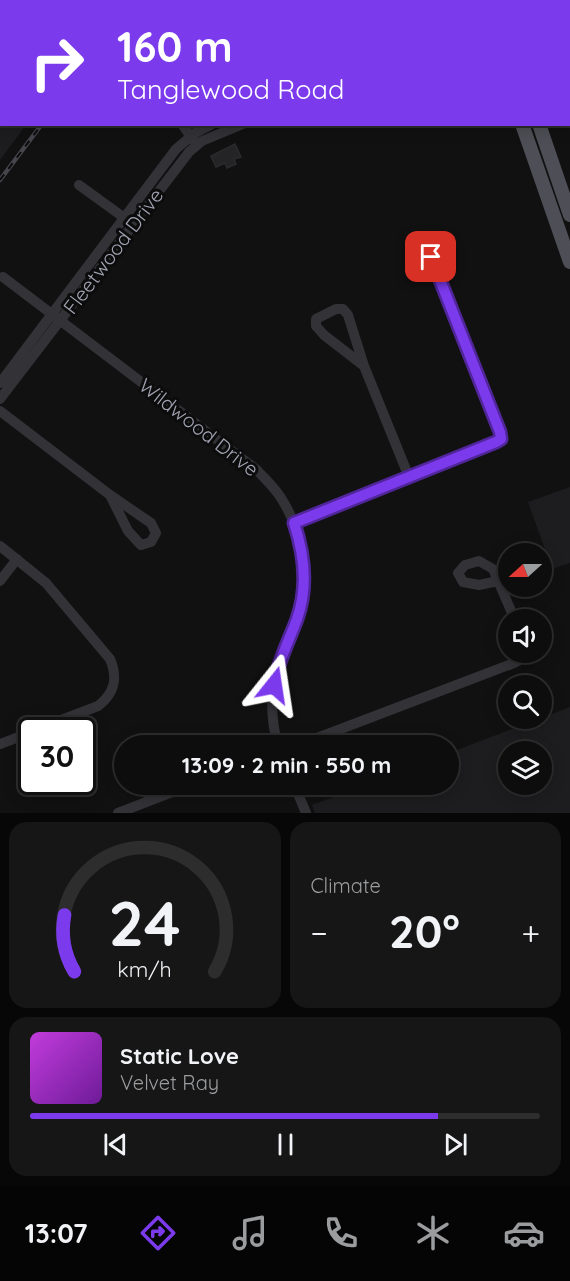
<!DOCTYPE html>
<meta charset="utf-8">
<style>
body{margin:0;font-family:Quicksand,sans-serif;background:#161617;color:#f1f3f6;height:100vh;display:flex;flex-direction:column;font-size:22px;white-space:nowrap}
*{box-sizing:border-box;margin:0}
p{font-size:20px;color:#9a9c9e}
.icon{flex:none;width:33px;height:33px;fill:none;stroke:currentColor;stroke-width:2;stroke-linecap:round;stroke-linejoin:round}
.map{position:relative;height:813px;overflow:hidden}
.drawer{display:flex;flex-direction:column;gap:9px;padding:9px;background:#070708;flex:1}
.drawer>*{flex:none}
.top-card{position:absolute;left:0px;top:0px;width:570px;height:126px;box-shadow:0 3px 15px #0003,0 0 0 2px #2d2d2e;background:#7c3aed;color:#fff;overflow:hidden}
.needle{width:39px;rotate:249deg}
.controls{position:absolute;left:498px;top:543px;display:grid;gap:12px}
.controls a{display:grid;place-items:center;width:54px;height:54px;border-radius:50%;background:#0d0d0e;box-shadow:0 3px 15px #0003,0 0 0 2px #2d2d2e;font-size:30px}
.speed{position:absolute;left:18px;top:717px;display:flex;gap:12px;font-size:30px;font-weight:700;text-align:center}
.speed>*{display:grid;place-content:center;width:78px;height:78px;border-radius:50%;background:#0d0d0e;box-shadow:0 3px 15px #0003,0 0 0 2px #2d2d2e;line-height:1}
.speed .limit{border:3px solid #111;border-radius:9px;background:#fff;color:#111}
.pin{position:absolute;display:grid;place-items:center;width:51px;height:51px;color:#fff;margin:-26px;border-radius:12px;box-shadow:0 3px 9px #0006}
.me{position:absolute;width:66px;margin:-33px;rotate:15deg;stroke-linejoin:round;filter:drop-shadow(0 0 4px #0008)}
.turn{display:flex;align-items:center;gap:21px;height:126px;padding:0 18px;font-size:27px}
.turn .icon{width:78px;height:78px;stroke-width:2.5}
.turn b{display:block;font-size:42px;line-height:51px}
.big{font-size:45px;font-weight:700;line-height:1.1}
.drawer .card{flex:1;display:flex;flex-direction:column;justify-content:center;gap:9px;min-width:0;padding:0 21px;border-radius:18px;background:#161617}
.drawer .dial{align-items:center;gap:0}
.dial svg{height:156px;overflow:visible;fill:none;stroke:#2d2d2e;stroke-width:7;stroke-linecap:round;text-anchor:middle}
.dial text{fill:#f1f3f6;stroke:none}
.song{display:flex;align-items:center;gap:18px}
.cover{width:72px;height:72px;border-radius:9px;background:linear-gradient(135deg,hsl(290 70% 55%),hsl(280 70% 35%))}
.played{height:6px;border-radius:3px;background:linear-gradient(90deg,#7c3aed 80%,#2d2d2e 80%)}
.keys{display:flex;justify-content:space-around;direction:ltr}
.heat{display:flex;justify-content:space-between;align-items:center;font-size:33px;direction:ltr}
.drawer .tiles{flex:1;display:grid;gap:9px;grid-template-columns:1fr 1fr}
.card:last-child{grid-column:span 2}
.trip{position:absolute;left:114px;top:735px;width:345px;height:60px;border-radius:30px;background:#0d0d0e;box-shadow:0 3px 15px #0003,0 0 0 2px #2d2d2e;font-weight:700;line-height:60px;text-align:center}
.tab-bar{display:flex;height:96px;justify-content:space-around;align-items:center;background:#050506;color:#9a9c9e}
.tab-bar .icon{width:42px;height:42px}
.tab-bar .current{color:#7c3aed}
.tab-bar b{font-size:27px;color:#f1f3f6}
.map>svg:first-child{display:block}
</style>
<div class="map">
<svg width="570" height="813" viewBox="0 0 570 813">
<rect width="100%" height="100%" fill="#111112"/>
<path fill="#1d1d1f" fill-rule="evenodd" d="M 0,0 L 118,0 L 2,2 L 2,124 L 26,125 L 0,160 Z
M 570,487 L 570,563 L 552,569 L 528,502 Z
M 570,707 L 570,813 L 315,813 L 312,805 L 365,785 L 448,784 L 449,753 ZM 508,752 L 542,752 L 542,784 L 508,784 Z"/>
<path fill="#242426" stroke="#2b2b2e" stroke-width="1.5" d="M 235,144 L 241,157 L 234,159 L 236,164 L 227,168 L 225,163 L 216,167 L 211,156 Z"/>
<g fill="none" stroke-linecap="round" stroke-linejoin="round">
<path stroke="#323237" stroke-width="10" d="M 438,0 L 438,2
M 182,124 L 194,141
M 79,185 L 130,222
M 3,277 L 257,470 C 265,479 275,488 281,498 C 303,532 310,579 297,617 C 293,632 285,645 280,660 C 270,687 270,718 278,746
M 364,366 L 324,335 L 316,326 L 316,319 L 336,309 L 343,309 L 348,315 L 364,366 L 409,477
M 0,383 L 176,149 L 195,133 L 212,124
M 0,399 L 189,152 L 202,141 L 243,124
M 0,411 L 110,495 L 151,523 L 156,533 L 151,542 L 141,545 L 128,531 L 110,495
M 294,523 L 496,442 L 501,439 L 500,432 L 431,257 L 418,247
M 0,546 L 46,583 L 110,659 C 118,678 115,693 98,706 L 35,730
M 0,581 L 17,559
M 498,581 L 479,585 L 463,582 L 458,573 L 465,565 L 479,561 L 493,569 L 515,620
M 0,744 L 32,732
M 296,746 L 514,663 L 522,659 L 526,652
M 294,784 L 306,813
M 118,813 L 193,784"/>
<path stroke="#4e4e56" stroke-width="14" d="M 479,0 L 480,2
M 495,0 L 495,2
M 522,124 L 570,262
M 539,124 L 570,215"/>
<g stroke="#45454c" stroke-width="4.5">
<path id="rail" d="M 134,2 L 135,0
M 0,180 L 42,124"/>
</g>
<use href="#rail" stroke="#0c0c0d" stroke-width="2" stroke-dasharray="7" stroke-linecap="butt"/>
</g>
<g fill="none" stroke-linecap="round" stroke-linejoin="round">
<g stroke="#51269a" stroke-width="15">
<path id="route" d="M 274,685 C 278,661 289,641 297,619 C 308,588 304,553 294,523 L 496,442 L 501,439 L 500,432 L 431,257"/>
</g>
<use href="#route" stroke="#7c3aed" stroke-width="10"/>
</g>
<g text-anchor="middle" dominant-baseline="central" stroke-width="6" stroke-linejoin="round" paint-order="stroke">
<g font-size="20" fill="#a2a4b3" stroke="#0c0c0d">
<text transform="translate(113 251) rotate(-53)">Fleetwood Drive</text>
<text transform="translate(199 427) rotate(38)">Wildwood Drive</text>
</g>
</g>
</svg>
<div class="controls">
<a><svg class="needle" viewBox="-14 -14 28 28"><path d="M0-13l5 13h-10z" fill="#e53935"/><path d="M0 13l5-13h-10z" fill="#9a9c9e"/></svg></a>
<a><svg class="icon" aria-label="sound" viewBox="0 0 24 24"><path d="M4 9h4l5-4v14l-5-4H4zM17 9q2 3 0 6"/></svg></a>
<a><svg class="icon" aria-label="search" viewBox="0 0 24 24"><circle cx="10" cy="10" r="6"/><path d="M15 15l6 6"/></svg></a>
<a><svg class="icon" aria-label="layers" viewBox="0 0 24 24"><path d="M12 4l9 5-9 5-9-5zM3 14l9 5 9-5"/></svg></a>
</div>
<div class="speed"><div class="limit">30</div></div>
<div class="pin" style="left:431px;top:257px;background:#d93025"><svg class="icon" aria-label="arrive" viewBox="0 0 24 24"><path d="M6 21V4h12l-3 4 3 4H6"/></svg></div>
<svg class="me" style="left:274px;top:685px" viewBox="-20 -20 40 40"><path d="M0-17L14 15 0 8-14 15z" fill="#7c3aed" stroke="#fff" stroke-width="4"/></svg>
<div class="trip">13:09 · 2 min · 550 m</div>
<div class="top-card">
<div class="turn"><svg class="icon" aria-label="right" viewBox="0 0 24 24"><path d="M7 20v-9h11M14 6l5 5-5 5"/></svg><div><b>160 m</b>Tanglewood Road</div></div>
</div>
</div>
<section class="drawer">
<div class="tiles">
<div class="card dial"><svg viewBox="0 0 100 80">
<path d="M14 69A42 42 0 1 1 86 69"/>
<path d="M14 69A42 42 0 0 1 9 40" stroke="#7c3aed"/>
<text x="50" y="56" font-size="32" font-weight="700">24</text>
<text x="50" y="72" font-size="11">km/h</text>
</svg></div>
<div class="card"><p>Climate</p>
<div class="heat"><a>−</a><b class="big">20°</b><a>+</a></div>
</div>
<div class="card">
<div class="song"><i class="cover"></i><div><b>Static Love</b><p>Velvet Ray</p></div></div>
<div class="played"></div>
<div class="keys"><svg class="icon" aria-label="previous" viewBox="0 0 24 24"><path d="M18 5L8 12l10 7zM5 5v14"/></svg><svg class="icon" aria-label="pause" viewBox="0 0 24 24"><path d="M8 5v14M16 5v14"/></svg><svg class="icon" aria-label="next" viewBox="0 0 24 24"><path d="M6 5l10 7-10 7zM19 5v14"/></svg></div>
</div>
</div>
</section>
<nav class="tab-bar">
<b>13:07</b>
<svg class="icon current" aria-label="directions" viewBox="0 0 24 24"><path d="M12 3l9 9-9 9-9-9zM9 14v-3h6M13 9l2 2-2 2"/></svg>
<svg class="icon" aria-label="music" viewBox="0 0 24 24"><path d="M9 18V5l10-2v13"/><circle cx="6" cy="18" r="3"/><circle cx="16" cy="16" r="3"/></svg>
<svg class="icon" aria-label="phone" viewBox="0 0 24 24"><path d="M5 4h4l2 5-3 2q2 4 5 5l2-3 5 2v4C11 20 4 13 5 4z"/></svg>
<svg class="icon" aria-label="climate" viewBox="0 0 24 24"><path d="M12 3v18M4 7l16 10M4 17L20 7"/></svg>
<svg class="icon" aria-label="car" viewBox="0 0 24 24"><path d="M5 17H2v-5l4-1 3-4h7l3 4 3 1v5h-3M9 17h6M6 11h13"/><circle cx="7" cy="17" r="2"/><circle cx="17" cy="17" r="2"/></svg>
</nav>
